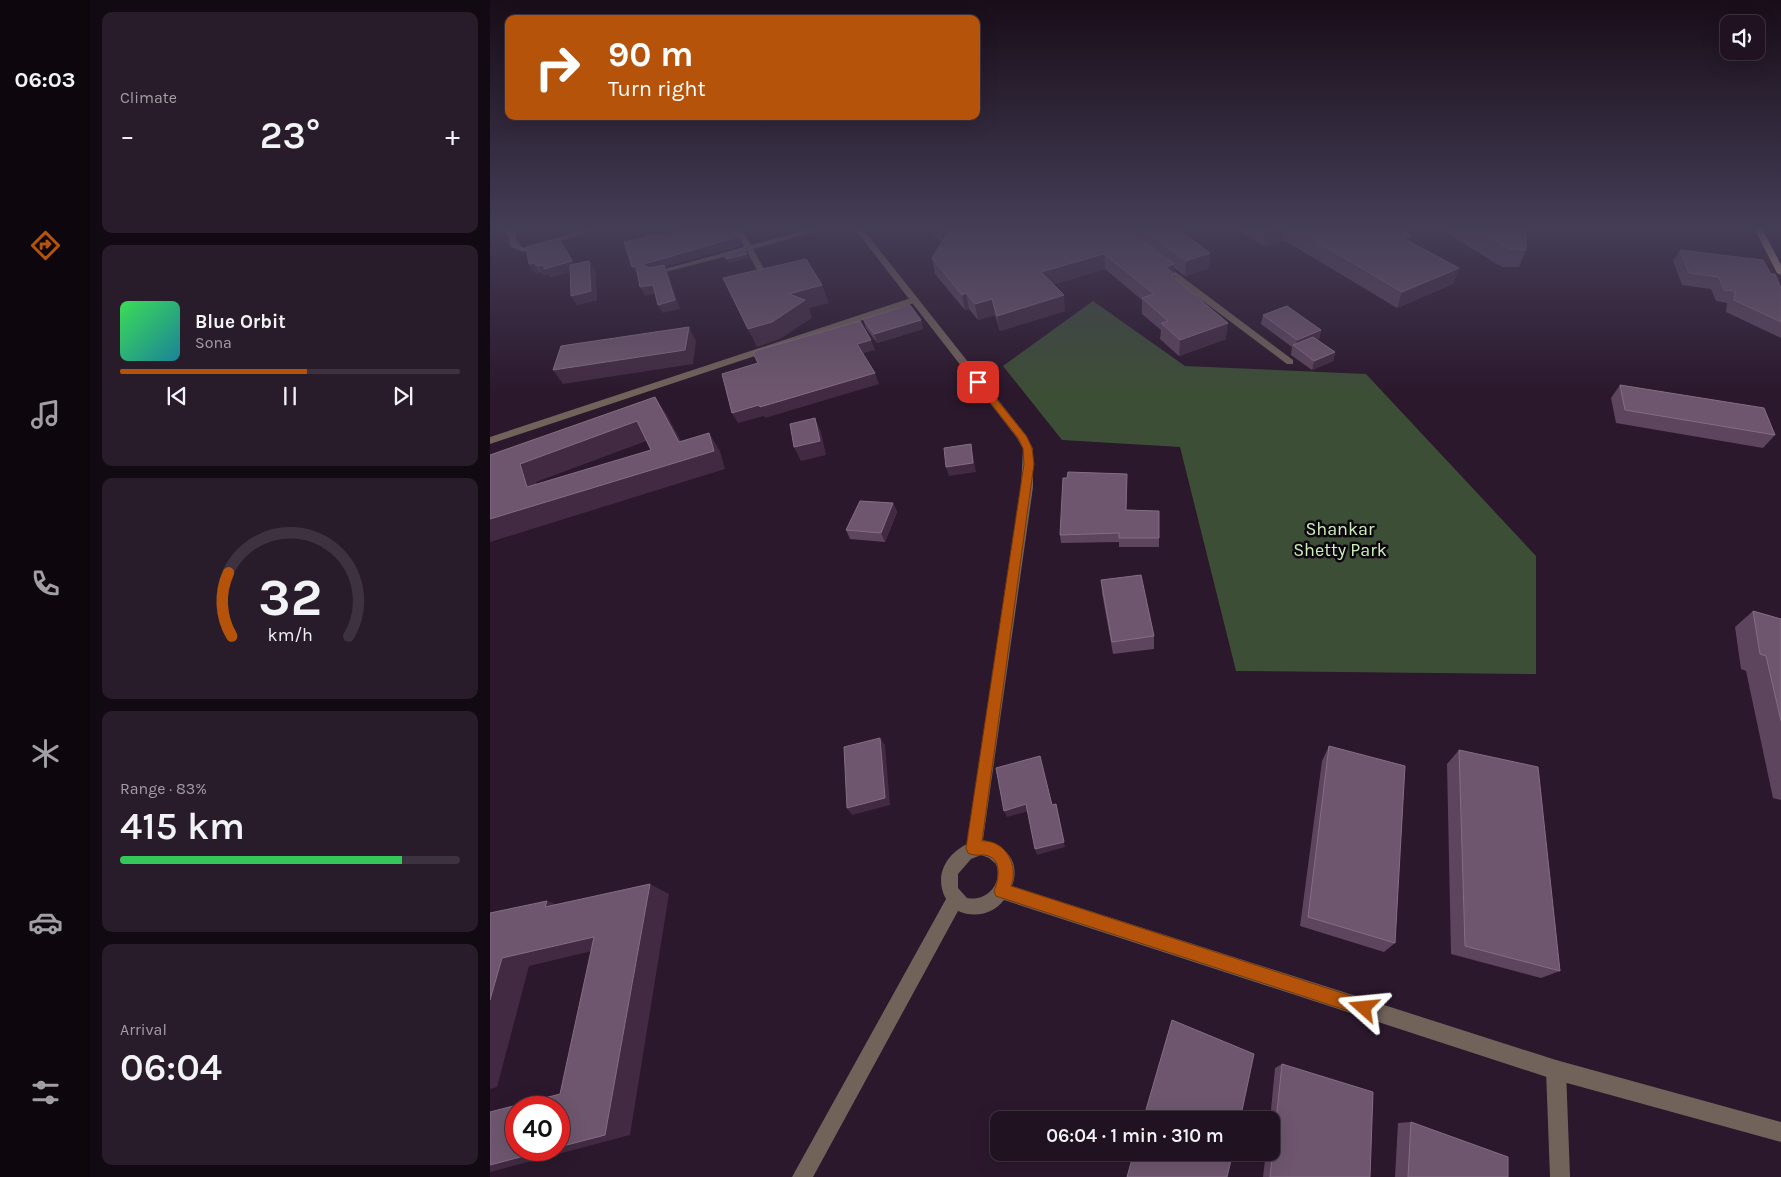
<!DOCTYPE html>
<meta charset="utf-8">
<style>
body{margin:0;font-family:Karla,sans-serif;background:#281b2a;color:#f1f3f6;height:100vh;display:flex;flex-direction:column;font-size:19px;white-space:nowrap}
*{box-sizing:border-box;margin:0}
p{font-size:16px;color:#a29ea5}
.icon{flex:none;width:28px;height:28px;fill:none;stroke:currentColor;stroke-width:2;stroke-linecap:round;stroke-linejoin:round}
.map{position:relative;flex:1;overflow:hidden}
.details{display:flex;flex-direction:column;gap:12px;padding:12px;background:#120a12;width:400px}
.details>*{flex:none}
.top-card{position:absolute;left:15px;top:15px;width:475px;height:105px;border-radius:10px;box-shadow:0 5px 20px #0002,0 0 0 1px #3d323f;background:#b45309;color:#fff;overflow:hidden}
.fabs{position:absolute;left:1230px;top:15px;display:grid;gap:10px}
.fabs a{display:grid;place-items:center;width:45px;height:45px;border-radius:10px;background:#201221;box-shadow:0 5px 20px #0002,0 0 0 1px #3d323f;font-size:25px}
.speed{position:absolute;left:15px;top:1096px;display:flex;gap:10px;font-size:25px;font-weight:700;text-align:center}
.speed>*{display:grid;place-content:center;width:65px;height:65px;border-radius:50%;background:#201221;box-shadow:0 5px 20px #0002,0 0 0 1px #3d323f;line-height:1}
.speed .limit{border:8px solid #d22;background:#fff;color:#111}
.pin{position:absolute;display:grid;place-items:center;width:42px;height:42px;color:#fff;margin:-21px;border-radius:10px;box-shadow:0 2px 8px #0006}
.me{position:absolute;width:55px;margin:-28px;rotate:288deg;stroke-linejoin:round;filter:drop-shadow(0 0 4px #0008)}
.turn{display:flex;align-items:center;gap:18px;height:105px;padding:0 20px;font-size:22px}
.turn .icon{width:65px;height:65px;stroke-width:2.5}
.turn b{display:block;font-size:35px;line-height:42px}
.big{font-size:38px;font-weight:600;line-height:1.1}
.details .tile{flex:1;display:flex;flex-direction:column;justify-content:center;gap:8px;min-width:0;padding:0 18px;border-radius:10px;background:#281b2a}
.details .dial{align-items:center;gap:0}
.dial svg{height:130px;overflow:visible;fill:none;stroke:#3d323f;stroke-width:7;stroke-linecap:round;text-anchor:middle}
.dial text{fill:#f1f3f6;stroke:none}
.song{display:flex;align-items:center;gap:15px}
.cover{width:60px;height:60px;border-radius:8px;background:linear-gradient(135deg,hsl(130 70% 55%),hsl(190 70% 35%))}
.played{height:5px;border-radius:2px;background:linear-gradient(90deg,#b45309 55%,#3d323f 55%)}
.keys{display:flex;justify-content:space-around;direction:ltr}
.heat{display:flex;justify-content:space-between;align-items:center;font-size:28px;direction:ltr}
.charge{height:8px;border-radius:4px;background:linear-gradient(90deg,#34c759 83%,#3d323f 0)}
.trip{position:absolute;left:500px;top:1111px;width:290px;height:50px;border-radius:10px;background:#201221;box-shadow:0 5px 20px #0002,0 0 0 1px #3d323f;font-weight:600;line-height:50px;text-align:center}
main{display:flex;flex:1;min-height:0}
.tabs{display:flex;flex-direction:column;width:90px;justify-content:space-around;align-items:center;background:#0d070d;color:#a29ea5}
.tabs .icon{width:35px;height:35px}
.tabs .selected{color:#b45309}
.tabs b{font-size:22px;color:#f1f3f6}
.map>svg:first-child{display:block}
</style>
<main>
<nav class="tabs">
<b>06:03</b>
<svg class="icon selected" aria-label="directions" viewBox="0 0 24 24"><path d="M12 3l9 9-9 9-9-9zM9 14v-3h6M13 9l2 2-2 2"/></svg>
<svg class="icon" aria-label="music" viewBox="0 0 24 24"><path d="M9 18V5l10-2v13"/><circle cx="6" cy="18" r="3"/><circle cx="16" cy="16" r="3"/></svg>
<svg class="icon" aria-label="phone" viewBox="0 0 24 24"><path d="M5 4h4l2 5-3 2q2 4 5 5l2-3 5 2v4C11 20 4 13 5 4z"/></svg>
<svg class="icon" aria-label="climate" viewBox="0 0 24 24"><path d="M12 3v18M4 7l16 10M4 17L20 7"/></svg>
<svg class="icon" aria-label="car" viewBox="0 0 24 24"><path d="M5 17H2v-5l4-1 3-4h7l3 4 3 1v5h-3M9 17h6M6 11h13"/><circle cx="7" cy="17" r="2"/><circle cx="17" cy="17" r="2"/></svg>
<svg class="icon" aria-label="filters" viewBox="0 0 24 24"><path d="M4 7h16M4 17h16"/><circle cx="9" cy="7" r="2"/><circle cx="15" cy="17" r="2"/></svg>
</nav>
<section class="details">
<div class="tile"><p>Climate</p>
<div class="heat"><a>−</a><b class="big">23°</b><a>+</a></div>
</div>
<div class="tile">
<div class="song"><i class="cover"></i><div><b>Blue Orbit</b><p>Sona</p></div></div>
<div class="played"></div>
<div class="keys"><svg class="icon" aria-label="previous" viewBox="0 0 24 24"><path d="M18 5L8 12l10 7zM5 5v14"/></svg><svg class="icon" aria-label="pause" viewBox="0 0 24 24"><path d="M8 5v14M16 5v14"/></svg><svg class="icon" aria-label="next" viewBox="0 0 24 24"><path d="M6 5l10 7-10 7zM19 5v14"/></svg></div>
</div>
<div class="tile dial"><svg viewBox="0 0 100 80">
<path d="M14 69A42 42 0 1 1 86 69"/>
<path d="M14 69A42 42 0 0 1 12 30" stroke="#b45309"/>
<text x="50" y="56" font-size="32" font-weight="700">32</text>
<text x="50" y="72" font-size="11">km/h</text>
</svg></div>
<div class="tile"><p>Range · 83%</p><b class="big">415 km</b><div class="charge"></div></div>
<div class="tile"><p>Arrival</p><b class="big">06:04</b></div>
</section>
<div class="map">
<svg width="1291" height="1177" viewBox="0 0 1291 1177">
<rect width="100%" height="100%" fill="#2b182c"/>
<path fill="#3d4e36" d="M 603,301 L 695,366 L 876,374 L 1046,556 L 1046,674 L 746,671 L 690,447 L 572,440 L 513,366 Z"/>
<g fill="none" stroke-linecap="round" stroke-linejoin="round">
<path fill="#72635a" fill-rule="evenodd" d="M 0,228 L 11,228 L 0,232 Z
M 16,228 L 24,228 L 27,242 L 33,248 L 100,228 L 113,228 L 33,252 L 21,247 Z
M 244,228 L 252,228 L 261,245 L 324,228 L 338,228 L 263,249 L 282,283 L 281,285 L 275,285 L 257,251 L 164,275 L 160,273 L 254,247 Z
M 669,264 L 675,264 L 803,360 L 803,364 L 797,364 L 669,268 Z
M 424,297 L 428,300 L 427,302 L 0,444 L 0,437 Z
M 1066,1060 L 1073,1063 L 1076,1070 L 1080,1177 L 1060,1177 L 1056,1070 L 1059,1063 Z"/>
<path fill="#72635a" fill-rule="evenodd" d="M 364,228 L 372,228 L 536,435 L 543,449 L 543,487 L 493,840 C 516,846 531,861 522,886 L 1066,1060 L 1291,1122 L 1291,1142 L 1066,1080 L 514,900 C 502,915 484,918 468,911 L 323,1177 L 302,1177 L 456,899 C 444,877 455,855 477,844 L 531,487 L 533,449 L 527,438 ZM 491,855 L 499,858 L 506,864 C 513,884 497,902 477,898 L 468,888 L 468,874 L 481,859 Z"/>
<path fill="#c6a694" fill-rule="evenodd" d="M 1264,228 L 1272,228 L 1291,265 L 1291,275 L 1287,273 Z"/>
</g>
<path fill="#5d455d" d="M 439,228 L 549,228 L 553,232 L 567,228 L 691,228 L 691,231 L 720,253 L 719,268 L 695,276 L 684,268 L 684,274 L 685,275 L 685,278 L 736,339 L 689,356 L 670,339 L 671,330 L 652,314 L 652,300 L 615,269 L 563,284 L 575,311 L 510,331 L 505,315 L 488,320 L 479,309 L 475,310 L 445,274 L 442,258 L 452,243 Z
M 744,228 L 909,228 L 921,235 L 919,242 L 969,268 L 963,284 L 907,308 L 794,240 L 774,246 Z
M 948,228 L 1036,228 L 1036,250 L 1029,267 L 1012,267 Z
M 1114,228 L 1148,228 L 1121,233 Z
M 75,247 L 84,264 L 99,261 L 105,270 L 107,300 L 87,305 L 80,272 L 60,277 L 58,274 L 54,275 L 50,272 L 45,273 L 39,264 Z
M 1190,250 L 1281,274 L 1291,288 L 1291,338 L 1236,312 L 1237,303 L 1226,301 L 1221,289 L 1192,285 L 1183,261 Z
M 773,315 L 831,330 L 829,339 L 827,340 L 845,352 L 843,361 L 822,370 L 801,355 L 802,347 L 771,324 Z
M 373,319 L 431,320 L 433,329 L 387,343 L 376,328 Z
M 1130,385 L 1285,435 L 1273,448 L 1126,423 L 1121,398 Z
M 637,474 L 636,510 L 669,538 L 669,547 L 629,547 L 629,542 L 571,543 L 570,535 L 577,478 Z
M 403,503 L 407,512 L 395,542 L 360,539 L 356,530 Z
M 611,580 L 664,636 L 664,649 L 623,654 L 612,593 Z
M 1263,611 L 1291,619 L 1291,800 L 1283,798 L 1256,671 L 1251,669 L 1245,627 Z
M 839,746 L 905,943 L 894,952 L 810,926 L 832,761 Z
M 969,750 L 1070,971 L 1051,978 L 961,954 L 957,764 Z
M 792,1064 L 880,1177 L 773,1177 L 776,1152 L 781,1152 L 781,1120 L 780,1120 L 785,1068 Z
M 921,1122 L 1018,1177 L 905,1177 L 908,1123 Z"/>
<path fill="#422b42" d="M 183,228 L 217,228 L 176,240 L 171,232 Z
M 449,228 L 463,228 L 453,243 Z
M 786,228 L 796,228 L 794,240 L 774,246 L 776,231 Z
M 1123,228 L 1148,228 L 1121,233 Z
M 921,235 L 917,250 L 913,238 Z
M 248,237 L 251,246 L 175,267 L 178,273 L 190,309 L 173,313 L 168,305 L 185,300 L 154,266 L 154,264 Z
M 69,238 L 88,270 L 60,277 L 58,274 L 54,275 L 48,266 Z
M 720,253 L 719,268 L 695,276 L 696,261 Z
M 257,254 L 259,258 L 239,263 L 236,259 Z
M 614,254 L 615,269 L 553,288 L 551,272 Z
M 99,261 L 105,270 L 107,300 L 87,305 L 81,296 Z
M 44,263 L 50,272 L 45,273 L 39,264 Z
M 684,264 L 684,275 L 685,275 L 685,291 L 676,267 Z
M 146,266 L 147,275 L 142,267 Z
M 969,268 L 963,284 L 907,308 L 912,292 Z
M 163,285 L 167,293 L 155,296 L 150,287 Z
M 332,285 L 339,303 L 319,308 L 322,318 L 290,339 L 267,347 L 258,329 L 299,294 Z
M 476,293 L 479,309 L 475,310 L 472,295 Z
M 574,295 L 575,311 L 510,331 L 507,316 Z
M 502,299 L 505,315 L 488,320 L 485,304 Z
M 431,320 L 433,329 L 387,343 L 384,334 Z
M 738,323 L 736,339 L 689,356 L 690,340 Z
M 199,327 L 206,341 L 203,364 L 73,384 L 63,370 Z
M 831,330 L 829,339 L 807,348 L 805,347 L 807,340 Z
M 381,340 L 385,350 L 370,354 L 367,344 Z
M 845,352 L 843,361 L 822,370 L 824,361 Z
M 385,373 L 389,384 L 275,418 L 274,416 L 248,423 L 242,413 Z
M 165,397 L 177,415 L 200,458 L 219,433 L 230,451 L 235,469 L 0,542 L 0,519 L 37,487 L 30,464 L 147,421 L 159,440 L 46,482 L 53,503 L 189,442 Z
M 325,418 L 331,432 L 336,455 L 311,461 L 304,447 Z
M 481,444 L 486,472 L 459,476 L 456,467 Z
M 403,503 L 407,512 L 395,542 L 391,533 Z
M 390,738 L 395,745 L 400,805 L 362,815 L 357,808 Z
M 536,804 L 539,811 L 517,817 L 514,811 Z
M 566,804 L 575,847 L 547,855 L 545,849 Z
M 160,884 L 179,894 L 140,1135 L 0,1172 L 0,1165 L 57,1150 L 69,1150 L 69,1147 Z
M 57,901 L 81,910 L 55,907 Z
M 104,937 L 127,945 L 39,966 L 7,1087 L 0,1089 L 0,1000 L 12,958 Z"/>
<path fill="#6e576e" stroke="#846e84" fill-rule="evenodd" d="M 173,228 L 183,228 L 171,232 Z
M 209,228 L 243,228 L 248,237 L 154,264 L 154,266 L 160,268 L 174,265 L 185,300 L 168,305 L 163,285 L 150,287 L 146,266 L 142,267 L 134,242 L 169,234 L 175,237 Z
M 461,228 L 549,228 L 553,232 L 567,228 L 636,228 L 684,264 L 676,267 L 685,275 L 682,276 L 738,323 L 690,340 L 671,323 L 678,321 L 652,298 L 664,294 L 614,254 L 551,272 L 574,295 L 507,316 L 502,299 L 485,304 L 476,293 L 472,295 L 442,258 Z
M 652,228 L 686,228 L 720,253 L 696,261 Z
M 772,228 L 786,228 L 776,231 Z
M 803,228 L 909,228 L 921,235 L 913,238 L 969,268 L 912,292 Z
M 983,228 L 1036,228 L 1036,250 L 1019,249 Z
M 69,238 L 82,261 L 54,269 L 54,265 L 48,266 L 44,263 L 39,264 L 36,247 Z
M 254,249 L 257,254 L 236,259 L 235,254 Z
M 1190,250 L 1273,260 L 1281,274 L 1285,274 L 1291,288 L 1291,322 L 1244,300 L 1245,291 L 1234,290 L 1229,277 L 1199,273 Z
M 316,259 L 332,285 L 299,294 L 315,300 L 282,322 L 258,329 L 233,278 Z
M 99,261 L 101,291 L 81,296 L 80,265 Z
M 420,305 L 431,320 L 384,334 L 373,319 Z
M 797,306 L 831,330 L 807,340 L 773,315 Z
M 370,321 L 381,340 L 367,344 L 385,373 L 270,407 L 269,405 L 242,413 L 232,374 L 268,363 L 263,353 L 268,350 Z
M 199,327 L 195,350 L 63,370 L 71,346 Z
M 823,337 L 845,352 L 824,361 L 803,345 Z
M 1130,385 L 1274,408 L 1285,435 L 1135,410 Z
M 165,397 L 189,442 L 219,433 L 224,451 L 0,519 L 0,455 ZM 147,421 L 161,450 L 37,487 L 30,464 Z
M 325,418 L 330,441 L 304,447 L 300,424 Z
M 481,444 L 483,463 L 456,467 L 454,448 Z
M 578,472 L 637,474 L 636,510 L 669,511 L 669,538 L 629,538 L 629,533 L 570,535 L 573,478 L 577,478 Z
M 370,501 L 403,503 L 391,533 L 356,530 Z
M 651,575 L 664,636 L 622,642 L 611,580 Z
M 1263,611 L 1291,619 L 1291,721 L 1276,656 L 1270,654 Z
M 390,738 L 395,798 L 357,808 L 354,747 Z
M 839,746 L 915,766 L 905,943 L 818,917 Z
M 969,750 L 1048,767 L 1070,971 L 975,946 Z
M 550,756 L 562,805 L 566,804 L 574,842 L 545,849 L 536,804 L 514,811 L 506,768 Z
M 160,884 L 115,1135 L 69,1147 L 69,1108 L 26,1108 L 26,1150 L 57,1150 L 0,1165 L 0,1112 L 70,1094 L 104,937 L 12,958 L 0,1000 L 0,913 L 57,901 L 55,907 Z
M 682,1020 L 764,1054 L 750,1120 L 653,1120 Z
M 792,1064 L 883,1092 L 880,1177 L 780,1177 Z
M 921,1122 L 1018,1157 L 1018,1177 L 918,1177 Z
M 644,1152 L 743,1152 L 737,1177 L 637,1177 Z"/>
<linearGradient id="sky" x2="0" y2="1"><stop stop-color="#180d18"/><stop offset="0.58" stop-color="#443d56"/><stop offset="1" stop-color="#443d56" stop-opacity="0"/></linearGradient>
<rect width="1291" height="393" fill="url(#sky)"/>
<path fill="#b45309" stroke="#753606" d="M 488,379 L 491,380 L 537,437 L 542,448 L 544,464 L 492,841 C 516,840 529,866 521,886 L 874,1000 L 880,1002 L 883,1008 L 880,1014 L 874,1016 L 512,898 L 506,896 L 504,891 C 509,879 513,857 494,855 C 488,855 484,856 478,853 L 476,848 L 534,464 L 533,448 L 528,438 L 484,382 Z"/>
<g text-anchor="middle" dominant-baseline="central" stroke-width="5" stroke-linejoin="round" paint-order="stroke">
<g font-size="18" fill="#cbf2ba" stroke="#0f070f">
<text x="850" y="529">Shankar<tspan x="850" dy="21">Shetty Park</tspan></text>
</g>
</g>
</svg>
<div class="fabs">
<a><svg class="icon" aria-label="sound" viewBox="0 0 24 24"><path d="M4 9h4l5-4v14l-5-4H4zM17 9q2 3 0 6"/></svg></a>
</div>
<div class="speed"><div class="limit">40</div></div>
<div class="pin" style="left:488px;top:382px;background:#d93025"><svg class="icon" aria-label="arrive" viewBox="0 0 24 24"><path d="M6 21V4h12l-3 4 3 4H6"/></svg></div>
<svg class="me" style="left:874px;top:1008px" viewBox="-20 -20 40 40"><path d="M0-17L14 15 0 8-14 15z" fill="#b45309" stroke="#fff" stroke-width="4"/></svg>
<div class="trip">06:04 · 1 min · 310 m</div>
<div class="top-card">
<div class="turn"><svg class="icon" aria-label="right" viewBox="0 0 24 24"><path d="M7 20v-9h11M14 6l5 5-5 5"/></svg><div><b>90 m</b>Turn right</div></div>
</div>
</div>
</main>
